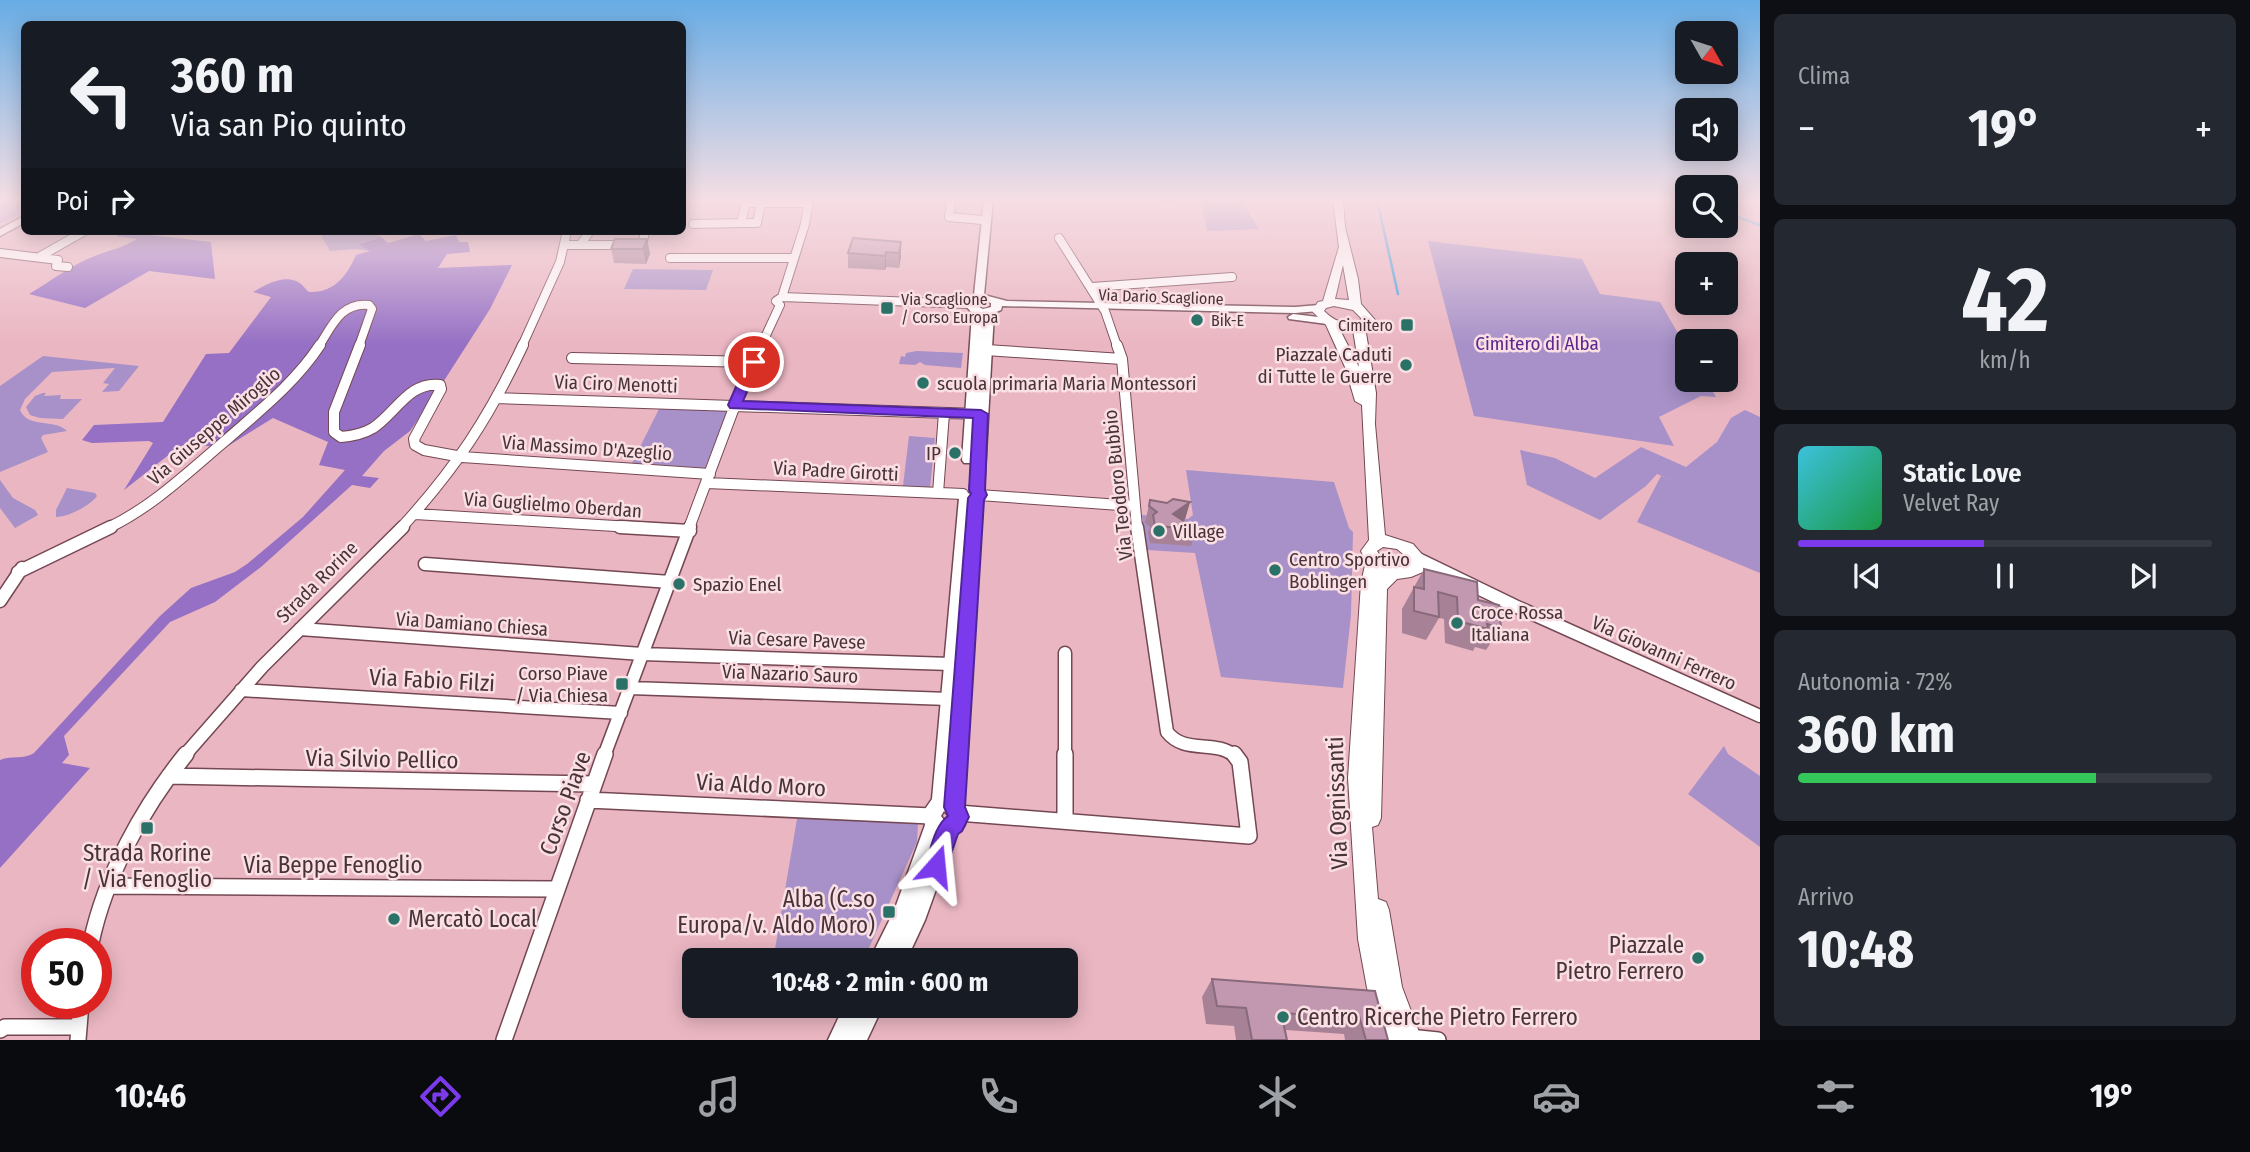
<!DOCTYPE html>
<html lang="it">
<meta charset="utf-8">
<style>
body{margin:0;font-family:"Fira Sans Condensed",sans-serif;background:#242831;color:#f1f3f6;height:100vh;display:flex;flex-direction:column;font-size:26px;white-space:nowrap}
*{box-sizing:border-box;margin:0}
p{font-size:23px;color:#9ea1a6}
.icon{flex:none;width:38px;height:38px;fill:none;stroke:currentColor;stroke-width:2;stroke-linecap:round;stroke-linejoin:round}
.map{position:relative;flex:1;overflow:hidden}
.details{display:flex;flex-direction:column;gap:14px;padding:14px;background:#0d0f14;width:490px}
.details>*{flex:none}
.guide{position:absolute;left:21px;top:21px;width:665px;height:214px;border-radius:10px;box-shadow:0 4px 18px #0003;background:#171b24;color:#f1f3f6;overflow:hidden}
.needle{width:46px;rotate:129deg}
.controls{position:absolute;left:1675px;top:21px;display:grid;gap:14px}
.controls a{display:grid;place-items:center;width:63px;height:63px;border-radius:10px;background:#171b24;box-shadow:0 4px 18px #0003;font-size:35px}
.speed{position:absolute;left:21px;top:928px;display:flex;gap:14px;font-size:35px;font-weight:700;text-align:center}
.speed>*{display:grid;place-content:center;width:91px;height:91px;border-radius:50%;background:#171b24;box-shadow:0 4px 18px #0003;line-height:1}
.speed .limit{border:10px solid #d22;background:#fff;color:#111}
.pin{position:absolute;display:grid;place-items:center;width:60px;height:60px;color:#fff;margin:-30px;border:4px solid #fff;border-radius:50%;box-shadow:0 2px 7px #0007}
.me{position:absolute;width:77px;margin:-38px;rotate:18deg;stroke-linejoin:round;filter:drop-shadow(0 0 5px #0008)}
.turn{display:flex;align-items:center;gap:24px;height:147px;padding:0 35px;font-size:32px}
.turn .icon{width:91px;height:91px;stroke-width:2.5}
.turn b{display:block;font-size:49px;line-height:60px}
.then{display:flex;align-items:center;height:66px;padding:0 35px;background:#0003;gap:14px;font-size:26px}
.big{font-size:52px;font-weight:700;line-height:1.1}
.details .card{flex:1;display:flex;flex-direction:column;justify-content:center;gap:10px;min-width:0;padding:0 24px;border-radius:10px;background:#242831}
.details .dial{align-items:center;gap:0}
.dial b{font-size:91px;line-height:1}
.song{display:flex;align-items:center;gap:21px}
.cover{width:84px;height:84px;border-radius:10px;background:linear-gradient(135deg,hsl(190 70% 55%),hsl(140 70% 35%))}
.played{height:7px;border-radius:4px;background:linear-gradient(90deg,#7c3aed 45%,#363941 45%)}
.keys{display:flex;justify-content:space-around;direction:ltr}
.heat{display:flex;justify-content:space-between;align-items:center;font-size:38px;direction:ltr}
.charge{height:10px;border-radius:5px;background:linear-gradient(90deg,#34c759 72%,#363941 0)}
.trip{position:absolute;left:682px;top:948px;width:396px;height:70px;border-radius:10px;background:#171b24;box-shadow:0 4px 18px #0003;font-weight:700;line-height:70px;text-align:center}
.dock{display:flex;height:112px;justify-content:space-around;align-items:center;background:#090b0e;color:#9ea1a6}
.dock .icon{width:49px;height:49px}
.dock .current{color:#7c3aed}
.dock b{font-size:32px;color:#f1f3f6}
main{display:flex;flex:1;min-height:0}
.map>svg:first-child{display:block}
</style>
<main>
<div class="map">
<svg width="1760" height="1040" viewBox="0 0 1760 1040">
<rect width="100%" height="100%" fill="#eab6c2"/>
<path fill="#a791c8" d="M 1,200 L 24,200 L 24,211 L 7,222 L 0,223 Z
M 1201,200 L 1241,200 L 1259,229 L 1207,231 Z
M 319,231 L 374,231 L 381,237 L 360,243 L 371,251 L 356,249 L 330,251 Z
M 1428,241 L 1582,259 L 1600,294 L 1660,302 L 1683,342 L 1687,343 L 1687,380 L 1706,380 L 1716,397 L 1701,396 L 1659,417 L 1674,446 L 1474,416 Z
M 633,269 L 713,270 L 706,290 L 624,289 Z
M 917,351 L 963,353 L 961,368 L 925,365 L 920,362 L 915,365 L 899,364 L 901,356 L 905,357 L 906,353 Z
M 43,356 L 139,366 L 119,391 L 102,392 L 109,384 L 103,383 L 115,368 L 52,372 L 25,399 L 20,410 C 28,429 54,418 67,431 L 43,435 L 41,438 L 48,452 L 0,472 L 0,386 Z
M 43,393 L 46,393 L 44,396 L 61,395 L 60,399 L 82,399 L 63,419 L 40,418 L 30,415 L 26,407 L 35,396 Z
M 661,405 L 729,407 L 705,468 L 632,463 Z
M 1745,410 L 1760,417 L 1760,573 L 1637,522 L 1661,476 L 1673,481 L 1657,474 L 1646,486 L 1600,520 L 1527,485 L 1520,450 L 1555,458 L 1595,478 L 1641,447 L 1686,467 L 1717,442 L 1731,418 Z
M 909,436 L 935,438 L 930,488 L 903,486 Z
M 1186,470 L 1334,482 L 1349,528 L 1353,532 L 1351,615 L 1343,688 L 1221,677 L 1195,553 L 1147,550 L 1142,515 L 1188,519 L 1193,515 Z
M 0,480 L 13,498 L 35,510 L 38,515 L 15,528 L 0,508 Z
M 67,488 L 95,493 L 97,496 C 90,506 68,517 56,517 L 56,510 Z
M 1724,746 L 1728,754 L 1760,776 L 1760,847 L 1688,794 Z
M 798,813 L 918,822 L 917,842 L 863,961 L 773,961 Z"/>
<path fill="#9570c4" d="M 124,232 L 211,242 L 215,279 L 149,271 L 85,308 L 29,294 C 51,281 73,264 97,255 C 111,250 124,247 137,239 L 116,236 Z
M 419,234 L 426,241 L 456,235 L 459,242 L 468,242 L 470,252 L 447,254 L 438,268 L 512,265 L 490,309 L 431,401 L 410,431 L 384,451 L 362,476 L 379,478 L 370,488 L 352,485 L 261,567 L 215,602 L 170,622 L 64,736 L 69,755 L 62,763 L 90,768 L 0,868 L 0,760 C 12,755 24,760 34,753 L 160,616 L 191,588 L 235,572 L 247,564 L 303,517 L 345,470 L 319,465 L 328,442 L 273,418 L 228,446 L 180,446 L 124,490 L 153,443 L 149,441 L 92,443 L 82,440 L 94,425 L 163,422 L 206,354 L 229,353 L 271,297 L 253,292 C 265,285 282,275 296,281 C 302,283 305,289 309,292 C 335,293 347,275 356,255 L 370,251 L 359,244 L 381,237 L 388,243 Z"/>
<g fill="none" stroke-linecap="round" stroke-linejoin="round">
<path stroke="#45a1e1" stroke-width="2.5" d="M 1377,200 L 1398,294
M 1726,213 L 1760,225"/>
<g stroke="#744853" stroke-width="10">
<path id="street-far3" d="M 951,200 L 949,217 L 982,220
M 746,203 L 761,203 L 757,223 L 741,223 Z
M 761,203 L 808,203
M 693,224 L 741,223
M 1059,238 L 1105,311 L 1117,346
M 581,244 L 590,231
M 566,245 L 635,245 L 643,241 L 645,231
M 0,253 L 58,260 L 56,266 L 68,267
M 39,257 L 83,232
M 670,258 L 793,258
M 1092,287 L 1232,277
M 782,297 L 970,304
M 319,346 C 332,326 341,302 369,305 L 372,309 L 359,346
M 522,346 L 560,262 L 567,231
M 761,346 L 780,305 L 776,301 L 782,297 L 805,224 L 809,200"/>
</g>
<g stroke="#744853" stroke-width="12">
<path id="street-far2" d="M 360,345 L 334,412 L 334,432 L 341,437 C 353,436 363,434 373,428 C 396,413 409,381 440,385 L 441,389 L 414,439 L 415,445 L 424,450 L 462,457 L 710,474
M 1117,345 L 1122,359 L 1137,528
M 986,350 L 1122,359
M 572,358 L 754,362
M 496,398 L 978,414
M 707,483 L 963,494
M 938,493 L 944,413
M 979,495 L 1134,506
M 415,514 L 648,528
M 108,528 C 152,507 187,473 225,441 C 259,411 295,383 320,345
M 401,528 C 455,469 489,418 523,345
M 689,528 L 735,405 L 762,345"/>
</g>
<g stroke="#744853" stroke-width="15">
<path id="street-far1" d="M 620,527 L 690,531
M 1137,527 L 1167,732 C 1185,755 1215,739 1235,756
M 1418,559 L 1515,606 L 1760,716
M 425,564 L 670,582
M 18,572 L 111,527
M 0,601 L 22,568
M 300,629 L 642,654 L 951,664
M 1065,653 L 1065,756
M 630,688 L 949,699
M 241,690 L 621,713
M 184,756 L 262,667 L 403,527
M 604,756 L 690,527"/>
</g>
<g stroke="#744853" stroke-width="18">
<path id="street" d="M 1065,754 L 1065,820
M 169,776 L 594,784
M 588,800 L 931,816
M 958,813 L 1249,836 L 1240,762 L 1234,754
M 110,886 L 556,889
M 91,943 C 105,876 143,807 186,754
M 0,1030 L 5,1027 L 77,1027
M 1409,1037 L 1438,1040
M 78,1040 L 81,1003
M 504,1040 L 605,754"/>
</g>
<g stroke="#744853" stroke-width="3">
<path id="secondary" d="M 984,200 L 993,200 L 984,295 L 1007,301 L 1295,307 L 1319,305 L 1324,308 L 1319,311 L 1295,313 L 1002,306 L 1001,310 L 994,313 L 984,490 L 978,494 L 983,498 L 963,805 C 969,816 967,828 956,834 L 925,920 L 906,961 L 869,961 L 894,911 L 925,825 L 923,812 L 932,799 L 959,498 L 966,493 L 975,494 L 970,490 L 972,463 L 964,463 L 962,460 L 972,313 L 966,306 L 974,295 ZM 985,301 L 991,303 L 991,307 L 983,309 L 977,306 L 978,302 ZM 944,811 L 949,816 L 944,820 L 941,816 Z
M 24,216 L 24,223 L 0,236 L 0,229 Z
M 1293,314 L 1327,318 L 1332,321 L 1327,324 L 1289,319 L 1288,317 Z
M 844,1006 L 883,1006 L 867,1040 L 828,1040 Z"/>
</g>
<g stroke="#744853" stroke-width="2">
<path id="primary" d="M 1333,200 L 1343,200 L 1345,227 L 1358,279 L 1361,304 L 1375,320 L 1365,327 L 1376,393 L 1375,424 L 1385,535 L 1413,544 L 1426,559 L 1423,572 L 1411,577 L 1397,579 L 1387,589 L 1381,818 L 1378,825 L 1372,827 L 1378,899 L 1386,902 L 1389,910 L 1402,987 L 1422,1040 L 1383,1040 L 1367,988 L 1358,939 L 1348,778 L 1361,583 L 1366,561 L 1361,551 L 1369,540 L 1362,405 L 1355,401 L 1345,367 L 1326,325 L 1312,311 L 1318,302 L 1323,301 L 1339,247 ZM 1343,265 L 1349,300 L 1335,299 ZM 1334,306 L 1353,310 L 1362,319 C 1348,327 1335,322 1324,311 L 1326,308 ZM 1340,330 L 1353,330 L 1359,367 ZM 1383,547 L 1397,549 L 1410,560 L 1409,565 C 1396,570 1384,563 1377,551 Z"/>
</g>
<use href="#street-far3" stroke="#fff" stroke-width="8"/>
<use href="#street-far2" stroke="#fff" stroke-width="10"/>
<use href="#street-far1" stroke="#fff" stroke-width="12"/>
<use href="#street" stroke="#fff" stroke-width="15"/>
<use href="#secondary" fill="#fff" fill-rule="evenodd"/>
<use href="#primary" fill="#fff" fill-rule="evenodd"/>
</g>
<path fill="#a78297" d="M 1154,200 L 1183,200 L 1182,205 L 1154,202 Z
M 647,239 L 650,254 L 646,264 L 614,263 L 611,249 Z
M 901,242 L 901,256 L 899,268 L 886,267 L 885,270 L 848,268 L 848,253 Z
M 1150,500 L 1167,503 L 1190,502 L 1185,519 L 1183,520 L 1196,529 L 1191,546 L 1150,543 L 1148,532 L 1150,527 L 1145,523 Z
M 1424,569 L 1501,628 L 1486,650 L 1475,647 L 1473,651 L 1445,643 L 1444,619 L 1439,618 L 1426,640 L 1402,633 L 1402,609 Z
M 1212,979 L 1375,991 L 1388,1040 L 1345,1040 L 1344,1034 L 1286,1030 L 1287,1040 L 1236,1040 L 1234,1026 L 1206,1024 L 1202,997 Z"/>
<path fill="#886a7b" d="M 647,239 L 650,254 L 646,264 L 643,249 Z
M 901,242 L 901,256 L 899,268 L 899,253 Z
M 886,252 L 886,267 L 885,270 L 885,256 Z
M 1190,502 L 1185,519 L 1173,527 L 1173,514 Z"/>
<path fill="#c297b0" stroke="#886a7b" stroke-width="2" d="M 853,238 L 901,242 L 899,253 L 886,252 L 885,256 L 848,253 Z
M 615,239 L 647,239 L 643,249 L 611,249 Z
M 1173,499 L 1190,502 L 1173,514 L 1196,529 L 1155,526 L 1153,515 L 1157,512 L 1149,506 L 1150,500 L 1167,503 Z
M 1424,569 L 1477,582 L 1478,600 L 1499,605 L 1501,628 L 1487,624 L 1488,629 L 1458,621 L 1457,597 L 1438,592 L 1439,617 L 1414,611 L 1414,587 L 1424,589 Z
M 1212,979 L 1375,991 L 1388,1040 L 1366,1040 L 1359,1016 L 1297,1011 L 1298,1014 L 1281,1013 L 1287,1040 L 1252,1040 L 1246,1008 L 1217,1006 Z"/>
<linearGradient id="sky" x2="0" y2="1"><stop stop-color="#67ace5"/><stop offset="0.58" stop-color="#f6dee4"/><stop offset="1" stop-color="#f6dee4" stop-opacity="0"/></linearGradient>
<rect width="1760" height="345" fill="url(#sky)"/>
<path fill="#7c3aed" stroke="#51269a" stroke-width="2" d="M 754,358 L 760,362 L 743,401 L 981,410 L 988,414 L 985,490 L 987,495 L 984,500 L 965,807 L 969,817 L 962,831 L 958,834 L 944,874 L 936,877 L 929,874 L 925,866 C 931,850 934,826 948,816 L 944,807 L 968,498 L 971,494 L 969,490 L 973,418 L 730,408 L 728,405 L 747,362 Z"/>
<g fill="#2a7167" stroke="#fadfe4" stroke-width="2.5">
<rect x="880" y="301" width="14" height="14" rx="3.5"/>
<circle cx="1197" cy="320" r="7"/>
<rect x="1400" y="318" width="14" height="14" rx="3.5"/>
<circle cx="1406" cy="365" r="7"/>
<circle cx="923" cy="383" r="7"/>
<circle cx="955" cy="453" r="7"/>
<circle cx="1159" cy="531" r="7"/>
<circle cx="1275" cy="570" r="7"/>
<circle cx="679" cy="584" r="7"/>
<circle cx="1457" cy="623" r="7"/>
<rect x="615" y="677" width="14" height="14" rx="3.5"/>
<rect x="140" y="821" width="14" height="14" rx="3.5"/>
<rect x="882" y="905" width="14" height="14" rx="3.5"/>
<circle cx="394" cy="919" r="7"/>
<circle cx="1698" cy="958" r="7"/>
<circle cx="1283" cy="1017" r="7"/>
</g>
<g text-anchor="middle" dominant-baseline="central" stroke-width="5" stroke-linejoin="round" paint-order="stroke">
<g font-size="16" fill="#473338" stroke="#fadfe4">
<text transform="translate(1161 297) rotate(2)">Via Dario Scaglione</text>
</g>
<g font-size="16" fill="#473338" stroke="#fadfe4" text-anchor="start">
<text x="901" y="299">Via Scaglione<tspan x="901" dy="18">/ Corso Europa</tspan></text>
<text x="1211" y="320">Bik-E</text>
<text x="1393" y="325" text-anchor="end">Cimitero</text>
</g>
<g font-size="19" fill="#5b288d" stroke="#fadfe4">
<text x="1537" y="343">Cimitero di Alba</text>
</g>
<g font-size="19" fill="#473338" stroke="#fadfe4" text-anchor="start">
<text x="1392" y="354" text-anchor="end">Piazzale Caduti<tspan x="1392" dy="22">di Tutte le Guerre</tspan></text>
<text x="937" y="383">scuola primaria Maria Montessori</text>
<text x="941" y="453" text-anchor="end">IP</text>
<text x="1173" y="531">Village</text>
<text x="1289" y="559">Centro Sportivo<tspan x="1289" dy="22">Boblingen</tspan></text>
<text x="693" y="584">Spazio Enel</text>
<text x="1471" y="612">Croce Rossa<tspan x="1471" dy="22">Italiana</tspan></text>
<text x="608" y="673" text-anchor="end">Corso Piave<tspan x="608" dy="22">/ Via Chiesa</tspan></text>
</g>
<g font-size="19" fill="#473338" stroke="#fadfe4">
<text transform="translate(616 384) rotate(2)">Via Ciro Menotti</text>
<text transform="translate(214 426) rotate(-41)">Via Giuseppe Miroglio</text>
<text transform="translate(587 448) rotate(4)">Via Massimo D'Azeglio</text>
<text transform="translate(836 471) rotate(3)">Via Padre Girotti</text>
<text transform="translate(1118 485) rotate(-96)">Via Teodoro Bubbio</text>
<text transform="translate(553 505) rotate(4)">Via Guglielmo Oberdan</text>
<text transform="translate(317 582) rotate(-45)">Strada Rorine</text>
<text transform="translate(472 624) rotate(4)">Via Damiano Chiesa</text>
<text transform="translate(797 640) rotate(2)">Via Cesare Pavese</text>
<text transform="translate(1664 653) rotate(24)">Via Giovanni Ferrero</text>
<text transform="translate(790 674) rotate(2)">Via Nazario Sauro</text>
</g>
<g font-size="23" fill="#473338" stroke="#fadfe4">
<text transform="translate(432 680) rotate(3)">Via Fabio Filzi</text>
<text transform="translate(382 759) rotate(1)">Via Silvio Pellico</text>
<text transform="translate(761 785) rotate(3)">Via Aldo Moro</text>
<text transform="translate(565 803) rotate(-70)">Corso Piave</text>
<text transform="translate(1337 803) rotate(-92)">Via Ognissanti</text>
<text x="333" y="865">Via Beppe Fenoglio</text>
</g>
<g font-size="23" fill="#473338" stroke="#fadfe4" text-anchor="end">
<text x="147" y="853" text-anchor="middle">Strada Rorine<tspan x="147" dy="26">/ Via Fenoglio</tspan></text>
<text x="875" y="899">Alba (C.so<tspan x="875" dy="26">Europa/v. Aldo Moro)</tspan></text>
<text x="408" y="919" text-anchor="start">Mercatò Local</text>
<text x="1684" y="945">Piazzale<tspan x="1684" dy="26">Pietro Ferrero</tspan></text>
<text x="1297" y="1017" text-anchor="start">Centro Ricerche Pietro Ferrero</text>
</g>
</g>
</svg>
<div class="controls">
<a><svg class="needle" viewBox="-14 -14 28 28"><path d="M0-13l5 13h-10z" fill="#e53935"/><path d="M0 13l5-13h-10z" fill="#9ea1a6"/></svg></a>
<a><svg class="icon" aria-label="sound" viewBox="0 0 24 24"><path d="M4 9h4l5-4v14l-5-4H4zM17 9q2 3 0 6"/></svg></a>
<a><svg class="icon" aria-label="search" viewBox="0 0 24 24"><circle cx="10" cy="10" r="6"/><path d="M15 15l6 6"/></svg></a>
<a>+</a>
<a>−</a>
</div>
<div class="speed"><div class="limit">50</div></div>
<div class="pin" style="left:754px;top:362px;background:#d93025"><svg class="icon" aria-label="arrive" viewBox="0 0 24 24"><path d="M6 21V4h12l-3 4 3 4H6"/></svg></div>
<svg class="me" style="left:936px;top:866px" viewBox="-20 -20 40 40"><path d="M0-17L14 15 0 8-14 15z" fill="#7c3aed" stroke="#fff" stroke-width="4"/></svg>
<div class="trip">10:48 · 2 min · 600 m</div>
<div class="guide">
<div class="turn"><svg class="icon" aria-label="left" viewBox="0 0 24 24"><path d="M17 20v-9H6M10 6l-5 5 5 5"/></svg><div><b>360 m</b>Via san Pio quinto</div></div>
<div class="then">Poi<svg class="icon" aria-label="right" viewBox="0 0 24 24"><path d="M7 20v-9h11M14 6l5 5-5 5"/></svg></div>
</div>
</div>
<section class="details">
<div class="card"><p>Clima</p>
<div class="heat"><a>−</a><b class="big">19°</b><a>+</a></div>
</div>
<div class="card dial"><b>42</b><p>km/h</p></div>
<div class="card">
<div class="song"><i class="cover"></i><div><b>Static Love</b><p>Velvet Ray</p></div></div>
<div class="played"></div>
<div class="keys"><svg class="icon" aria-label="previous" viewBox="0 0 24 24"><path d="M18 5L8 12l10 7zM5 5v14"/></svg><svg class="icon" aria-label="pause" viewBox="0 0 24 24"><path d="M8 5v14M16 5v14"/></svg><svg class="icon" aria-label="next" viewBox="0 0 24 24"><path d="M6 5l10 7-10 7zM19 5v14"/></svg></div>
</div>
<div class="card"><p>Autonomia · 72%</p><b class="big">360 km</b><div class="charge"></div></div>
<div class="card"><p>Arrivo</p><b class="big">10:48</b></div>
</section>
</main>
<nav class="dock">
<b>10:46</b>
<svg class="icon current" aria-label="directions" viewBox="0 0 24 24"><path d="M12 3l9 9-9 9-9-9zM9 14v-3h6M13 9l2 2-2 2"/></svg>
<svg class="icon" aria-label="music" viewBox="0 0 24 24"><path d="M9 18V5l10-2v13"/><circle cx="6" cy="18" r="3"/><circle cx="16" cy="16" r="3"/></svg>
<svg class="icon" aria-label="phone" viewBox="0 0 24 24"><path d="M5 4h4l2 5-3 2q2 4 5 5l2-3 5 2v4C11 20 4 13 5 4z"/></svg>
<svg class="icon" aria-label="climate" viewBox="0 0 24 24"><path d="M12 3v18M4 7l16 10M4 17L20 7"/></svg>
<svg class="icon" aria-label="car" viewBox="0 0 24 24"><path d="M5 17H2v-5l4-1 3-4h7l3 4 3 1v5h-3M9 17h6M6 11h13"/><circle cx="7" cy="17" r="2"/><circle cx="17" cy="17" r="2"/></svg>
<svg class="icon" aria-label="filters" viewBox="0 0 24 24"><path d="M4 7h16M4 17h16"/><circle cx="9" cy="7" r="2"/><circle cx="15" cy="17" r="2"/></svg>
<b>19°</b>
</nav>
